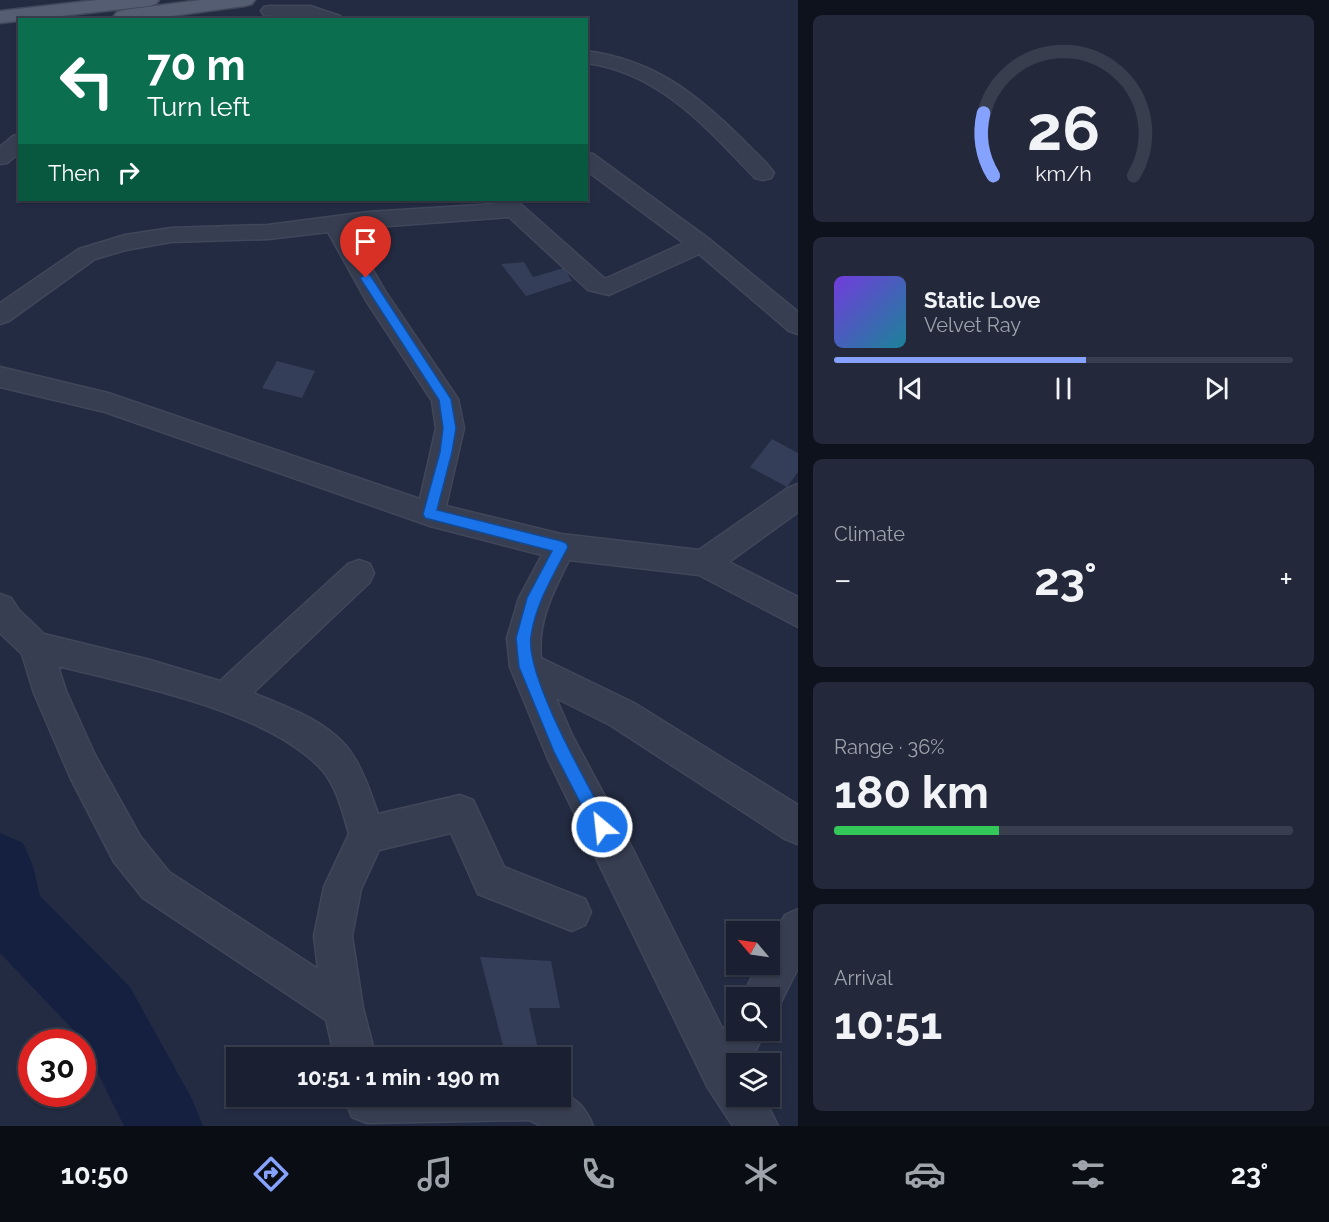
<!DOCTYPE html>
<meta charset="utf-8">
<style>
body{margin:0;font-family:Raleway,sans-serif;background:#23283a;color:#f1f3f6;height:100vh;display:flex;flex-direction:column;font-size:22px;white-space:nowrap}
*{box-sizing:border-box;margin:0}
p{font-size:20px;color:#9fa3ac}
.icon{flex:none;width:33px;height:33px;fill:none;stroke:currentColor;stroke-width:2;stroke-linecap:round;stroke-linejoin:round}
.map{position:relative;flex:1;overflow:hidden}
.drawer{display:flex;flex-direction:column;gap:15px;padding:15px;background:#0e121c;width:531px}
.drawer>*{flex:none}
.guide{position:absolute;left:18px;top:18px;width:570px;height:183px;border-radius:0px;box-shadow:0 2px 4px #0004,0 0 0 2px #383e4d;background:#0b6e4f;color:#fff;overflow:hidden}
.needle{width:39px;rotate:299deg}
.controls{position:absolute;left:726px;top:921px;display:grid;gap:12px}
.controls a{display:grid;place-items:center;width:54px;height:54px;border-radius:0px;background:#1a2032;box-shadow:0 2px 4px #0004,0 0 0 2px #383e4d;font-size:30px}
.speed{position:absolute;left:18px;top:1029px;display:flex;gap:12px;font-size:30px;font-weight:700;text-align:center}
.speed>*{display:grid;place-content:center;width:78px;height:78px;border-radius:50%;background:#1a2032;box-shadow:0 2px 4px #0004,0 0 0 2px #383e4d;line-height:1}
.speed .limit{border:9px solid #d22;background:#fff;color:#111}
.pin{position:absolute;display:grid;place-items:center;width:51px;height:51px;color:#fff;margin:-62px -26px;border-radius:50% 50% 50% 0;rotate:-45deg;box-shadow:0 0 6px #0007}
.pin .icon{rotate:45deg}
.me{position:absolute;width:66px;margin:-33px;rotate:332deg;stroke-linejoin:round;filter:drop-shadow(0 0 4px #0008)}
.turn{display:flex;align-items:center;gap:21px;height:126px;padding:0 30px;font-size:27px}
.turn .icon{width:78px;height:78px;stroke-width:2.5}
.turn b{display:block;font-size:42px;line-height:51px}
.then{display:flex;align-items:center;height:57px;padding:0 30px;background:#0003;gap:12px;font-size:22px}
.big{font-size:45px;font-weight:700;line-height:1.1}
.drawer .card{flex:1;display:flex;flex-direction:column;justify-content:center;gap:9px;min-width:0;padding:0 21px;border-radius:9px;background:#23283a}
.drawer .dial{align-items:center;gap:0}
.dial svg{height:156px;overflow:visible;fill:none;stroke:#383e4d;stroke-width:7;stroke-linecap:round;text-anchor:middle}
.dial text{fill:#f1f3f6;stroke:none}
.song{display:flex;align-items:center;gap:18px}
.cover{width:72px;height:72px;border-radius:9px;background:linear-gradient(135deg,hsl(260 70% 55%),hsl(190 70% 35%))}
.played{height:6px;border-radius:3px;background:linear-gradient(90deg,#86a2ff 55%,#383e4d 55%)}
.keys{display:flex;justify-content:space-around;direction:ltr}
.heat{display:flex;justify-content:space-between;align-items:center;font-size:33px;direction:ltr}
.charge{height:9px;border-radius:4px;background:linear-gradient(90deg,#34c759 36%,#383e4d 0)}
.trip{position:absolute;left:226px;top:1047px;width:345px;height:60px;border-radius:0px;background:#1a2032;box-shadow:0 2px 4px #0004,0 0 0 2px #383e4d;font-weight:700;line-height:60px;text-align:center}
.dock{display:flex;height:96px;justify-content:space-around;align-items:center;background:#0a0d14;color:#9fa3ac}
.dock .icon{width:42px;height:42px}
.dock .selected{color:#86a2ff}
.dock b{font-size:27px;color:#f1f3f6}
main{display:flex;flex:1;min-height:0}
.map>svg:first-child{display:block}
</style>
<main>
<div class="map">
<svg width="798" height="1126" viewBox="0 0 798 1126">
<rect width="100%" height="100%" fill="#232b42"/>
<g fill="none" stroke-linecap="round" stroke-linejoin="round">
<path fill="#152041" fill-rule="evenodd" d="M 0,833 L 23,843 L 33,866 L 40,896 L 130,987 L 192,1099 L 203,1126 L 124,1126 L 80,1037 L 0,953 Z"/>
</g>
<path fill="#343e58" d="M 524,262 L 533,277 L 564,268 L 572,281 L 526,296 L 501,264 Z
M 277,361 L 315,371 L 302,398 L 262,388 Z
M 772,439 L 798,453 L 798,472 L 787,487 L 750,467 Z
M 480,957 L 551,961 L 560,1008 L 529,1008 L 540,1058 L 506,1057 Z"/>
<g fill="none" stroke-linecap="round" stroke-linejoin="round">
<g stroke="#41475b" stroke-width="3">
<path id="minor" d="M 270,6 L 310,6 L 340,16 L 343,20 L 264,15 L 261,11 L 264,7 Z
M 586,51 C 654,60 695,93 742,139 C 752,150 765,160 774,173 L 771,178 L 763,180 L 755,178 C 707,128 659,72 586,63 Z
M 20,134 L 20,152 L 7,163 L 0,164 L 0,147 L 13,136 Z
M 586,153 L 593,154 L 709,239 L 798,312 L 798,334 L 789,331 L 699,254 L 609,295 L 588,290 L 509,217 L 349,229 L 385,291 L 458,399 L 464,428 L 446,506 L 561,534 L 699,550 L 788,488 L 798,484 L 798,512 L 729,562 L 798,597 L 798,627 L 699,575 L 569,560 C 553,592 537,622 541,658 L 634,703 L 798,805 L 798,844 L 785,839 L 610,725 L 556,698 L 572,735 L 625,834 L 723,1030 L 731,1016 L 736,1013 L 736,1030 L 765,1030 L 750,1064 L 736,1064 L 736,1096 L 763,1096 L 778,1126 L 733,1126 L 708,1088 L 548,759 L 510,667 L 507,638 L 519,598 L 542,555 L 430,526 L 105,412 L 0,387 L 0,367 L 108,393 L 420,499 L 436,428 L 432,401 L 367,302 L 328,232 L 268,239 L 171,242 L 126,250 L 95,259 L 9,321 L 0,324 L 0,303 L 79,249 L 125,235 L 171,228 L 268,225 L 368,212 L 495,204 L 492,200 L 516,200 L 604,278 L 607,278 L 684,243 L 586,170 Z
M 359,560 L 370,564 L 374,573 L 370,582 L 253,693 C 287,707 331,722 352,754 C 364,772 371,794 378,814 L 460,795 L 473,800 L 504,867 L 585,899 L 591,912 L 585,925 L 572,931 L 478,894 L 451,833 L 379,850 L 361,889 L 352,936 L 363,1008 L 376,1058 L 335,1058 L 326,1020 L 143,898 L 114,862 L 71,779 L 34,693 L 22,654 L 0,633 L 0,594 L 11,598 L 19,610 L 44,634 L 150,660 L 220,681 L 348,564 ZM 58,666 C 133,685 270,711 323,771 C 337,788 343,813 349,834 L 324,887 L 314,936 L 318,969 L 169,872 L 140,836 L 95,755 L 66,691 Z
M 798,909 L 798,968 L 776,1012 L 770,1015 L 770,998 L 742,998 L 758,964 L 770,964 L 770,943 L 785,915 Z
M 561,1092 C 578,1100 586,1108 593,1126 L 541,1126 L 529,1120 L 367,1123 L 352,1117 L 346,1102 L 348,1096 L 561,1096 Z"/>
</g>
<g stroke="#41475b" stroke-width="3">
<path id="primary" d="M 97,0 L 159,0 L 156,4 L 149,6 L 0,23 L 0,11 Z
M 200,0 L 255,0 L 252,4 L 245,6 L 142,20 L 116,20 L 114,16 L 117,12 L 124,10 Z"/>
</g>
<use href="#minor" fill="#373e51" fill-rule="evenodd"/>
<use href="#primary" fill="#555d72" fill-rule="evenodd"/>
</g>
<path fill="#1a73e8" stroke="#114b97" stroke-width="1.5" d="M 366,274 L 370,275 L 451,399 L 456,428 L 452,452 L 437,510 L 561,541 L 566,543 L 568,547 C 553,576 536,603 531,636 C 525,676 587,783 607,821 L 610,827 L 607,833 L 602,835 L 596,833 L 554,752 L 519,667 L 516,638 L 527,598 L 552,551 L 425,518 L 423,514 L 440,452 L 443,428 L 439,400 L 360,278 Z"/>
</svg>
<div class="controls">
<a><svg class="needle" viewBox="-14 -14 28 28"><path d="M0-13l5 13h-10z" fill="#e53935"/><path d="M0 13l5-13h-10z" fill="#9fa3ac"/></svg></a>
<a><svg class="icon" aria-label="search" viewBox="0 0 24 24"><circle cx="10" cy="10" r="6"/><path d="M15 15l6 6"/></svg></a>
<a><svg class="icon" aria-label="layers" viewBox="0 0 24 24"><path d="M12 4l9 5-9 5-9-5zM3 14l9 5 9-5"/></svg></a>
</div>
<div class="speed"><div class="limit">30</div></div>
<div class="pin" style="left:366px;top:278px;background:#d93025"><svg class="icon" aria-label="arrive" viewBox="0 0 24 24"><path d="M6 21V4h12l-3 4 3 4H6"/></svg></div>
<svg class="me" style="left:602px;top:827px" viewBox="-20 -20 40 40"><circle r="17" fill="#1a73e8" stroke="#fff" stroke-width="3"/><path d="M0-11L8 9 0 5-8 9z" fill="#fff"/></svg>
<div class="trip">10:51 · 1 min · 190 m</div>
<div class="guide">
<div class="turn"><svg class="icon" aria-label="left" viewBox="0 0 24 24"><path d="M17 20v-9H6M10 6l-5 5 5 5"/></svg><div><b>70 m</b>Turn left</div></div>
<div class="then">Then<svg class="icon" aria-label="right" viewBox="0 0 24 24"><path d="M7 20v-9h11M14 6l5 5-5 5"/></svg></div>
</div>
</div>
<section class="drawer">
<div class="card dial"><svg viewBox="0 0 100 80">
<path d="M14 69A42 42 0 1 1 86 69"/>
<path d="M14 69A42 42 0 0 1 9 37" stroke="#86a2ff"/>
<text x="50" y="56" font-size="32" font-weight="700">26</text>
<text x="50" y="72" font-size="11">km/h</text>
</svg></div>
<div class="card">
<div class="song"><i class="cover"></i><div><b>Static Love</b><p>Velvet Ray</p></div></div>
<div class="played"></div>
<div class="keys"><svg class="icon" aria-label="previous" viewBox="0 0 24 24"><path d="M18 5L8 12l10 7zM5 5v14"/></svg><svg class="icon" aria-label="pause" viewBox="0 0 24 24"><path d="M8 5v14M16 5v14"/></svg><svg class="icon" aria-label="next" viewBox="0 0 24 24"><path d="M6 5l10 7-10 7zM19 5v14"/></svg></div>
</div>
<div class="card"><p>Climate</p>
<div class="heat"><a>−</a><b class="big">23°</b><a>+</a></div>
</div>
<div class="card"><p>Range · 36%</p><b class="big">180 km</b><div class="charge"></div></div>
<div class="card"><p>Arrival</p><b class="big">10:51</b></div>
</section>
</main>
<nav class="dock">
<b>10:50</b>
<svg class="icon selected" aria-label="directions" viewBox="0 0 24 24"><path d="M12 3l9 9-9 9-9-9zM9 14v-3h6M13 9l2 2-2 2"/></svg>
<svg class="icon" aria-label="music" viewBox="0 0 24 24"><path d="M9 18V5l10-2v13"/><circle cx="6" cy="18" r="3"/><circle cx="16" cy="16" r="3"/></svg>
<svg class="icon" aria-label="phone" viewBox="0 0 24 24"><path d="M5 4h4l2 5-3 2q2 4 5 5l2-3 5 2v4C11 20 4 13 5 4z"/></svg>
<svg class="icon" aria-label="climate" viewBox="0 0 24 24"><path d="M12 3v18M4 7l16 10M4 17L20 7"/></svg>
<svg class="icon" aria-label="car" viewBox="0 0 24 24"><path d="M5 17H2v-5l4-1 3-4h7l3 4 3 1v5h-3M9 17h6M6 11h13"/><circle cx="7" cy="17" r="2"/><circle cx="17" cy="17" r="2"/></svg>
<svg class="icon" aria-label="filters" viewBox="0 0 24 24"><path d="M4 7h16M4 17h16"/><circle cx="9" cy="7" r="2"/><circle cx="15" cy="17" r="2"/></svg>
<b>23°</b>
</nav>
